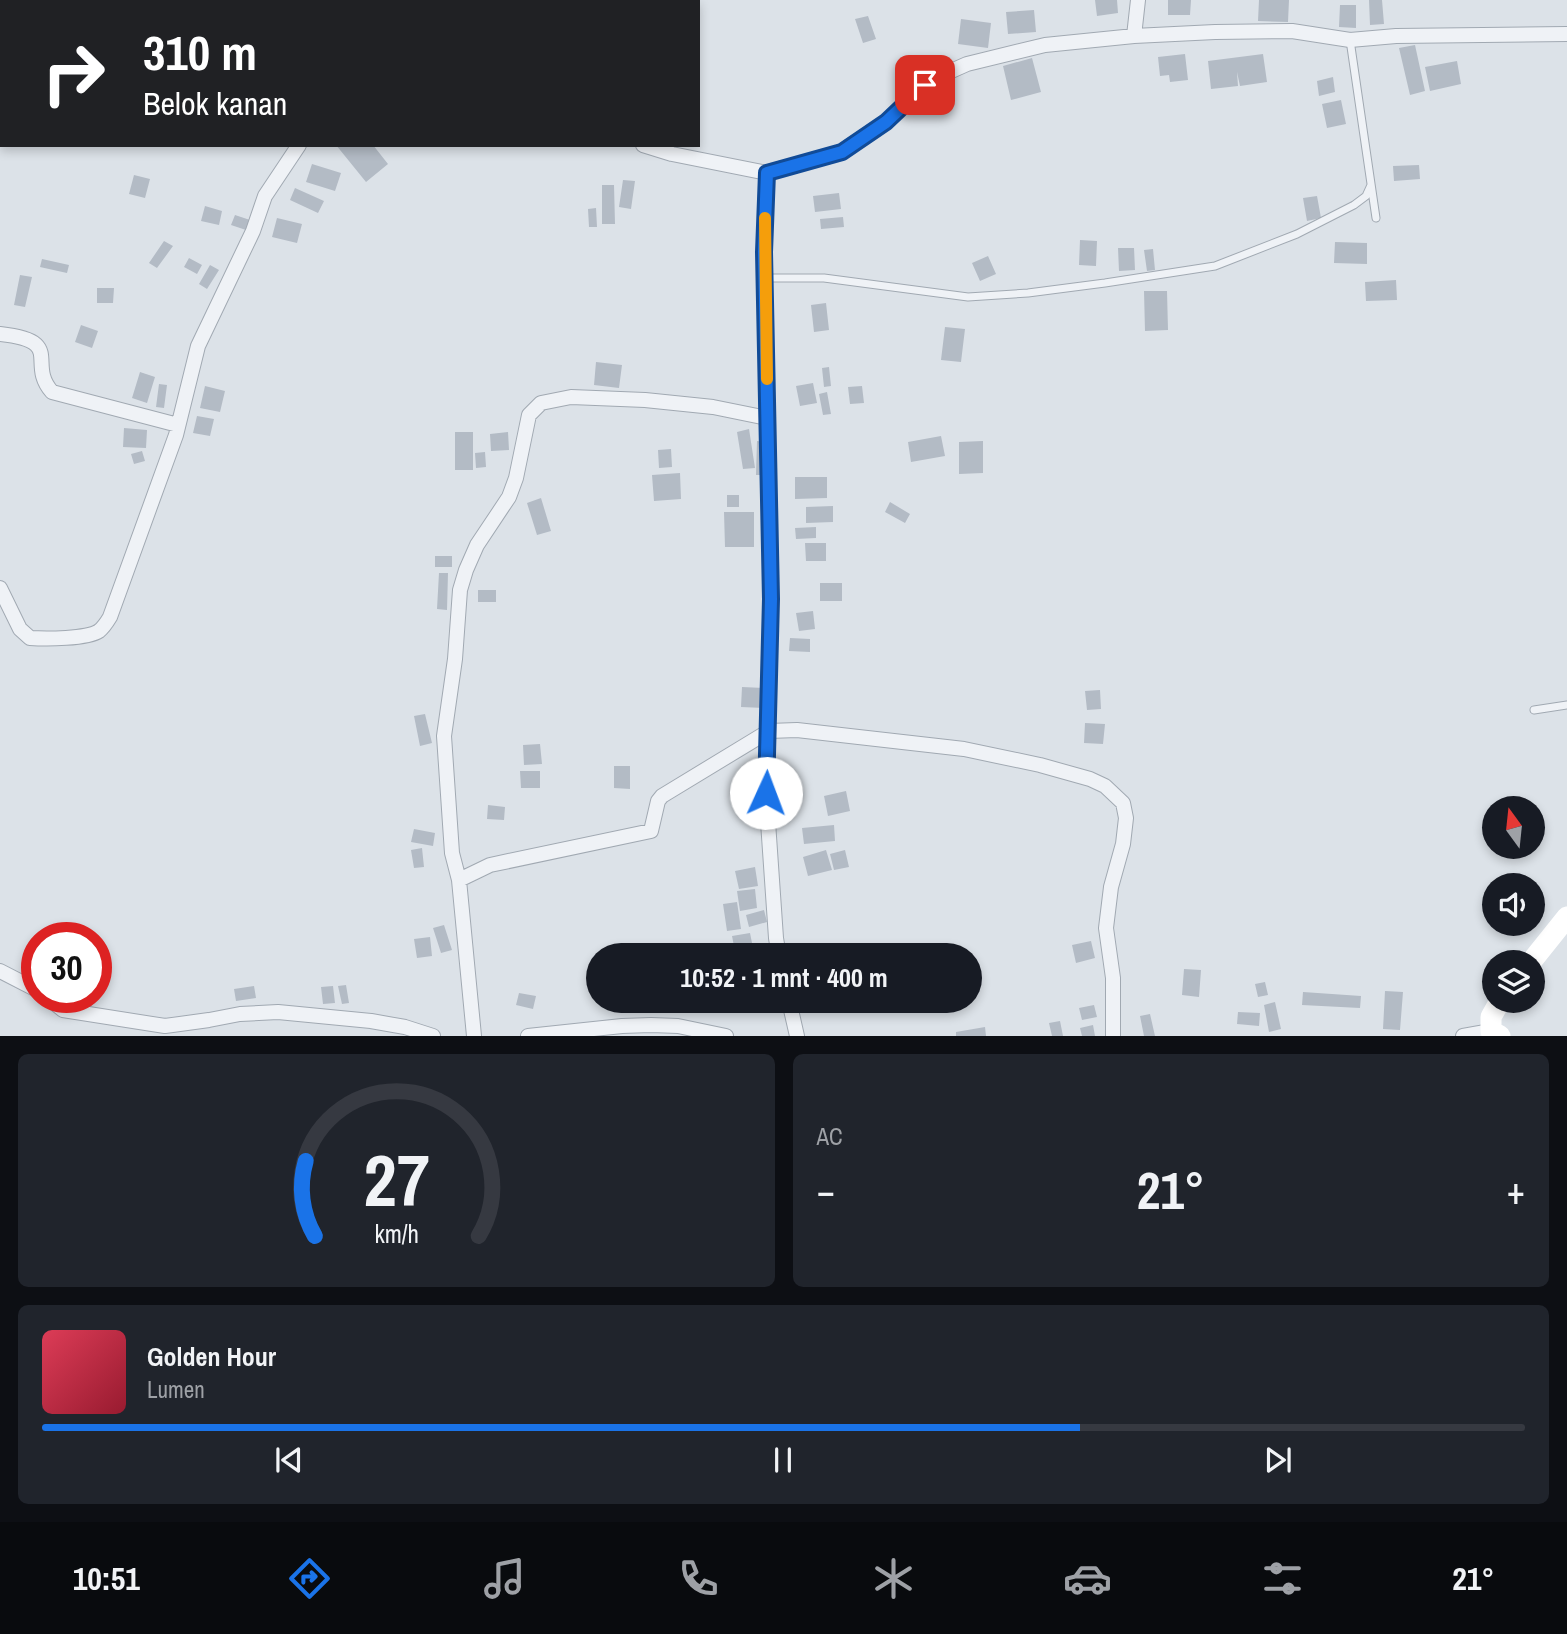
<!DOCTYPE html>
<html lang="id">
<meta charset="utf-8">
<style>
body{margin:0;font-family:"Archivo Narrow",sans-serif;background:#20242c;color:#f1f3f6;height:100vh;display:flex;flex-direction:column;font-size:26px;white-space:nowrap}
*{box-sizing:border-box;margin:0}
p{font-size:23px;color:#9ea1a6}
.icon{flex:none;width:38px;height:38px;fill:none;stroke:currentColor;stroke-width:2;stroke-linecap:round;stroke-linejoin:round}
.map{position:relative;height:1036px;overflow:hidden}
.panel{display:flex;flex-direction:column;gap:18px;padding:18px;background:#0d0f14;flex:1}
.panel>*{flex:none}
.hud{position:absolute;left:0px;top:0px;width:700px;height:147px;box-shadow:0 4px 10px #0003;background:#202124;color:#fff;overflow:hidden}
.needle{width:46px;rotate:345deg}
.tools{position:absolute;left:1482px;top:796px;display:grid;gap:14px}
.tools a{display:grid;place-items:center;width:63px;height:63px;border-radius:50%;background:#171b24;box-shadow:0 4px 10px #0003;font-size:35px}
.speed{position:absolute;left:21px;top:922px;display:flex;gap:14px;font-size:35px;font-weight:700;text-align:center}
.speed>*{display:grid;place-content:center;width:91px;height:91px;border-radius:50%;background:#171b24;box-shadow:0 4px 10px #0003;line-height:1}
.speed .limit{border:10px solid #d22;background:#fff;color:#111}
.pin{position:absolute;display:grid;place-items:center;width:60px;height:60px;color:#fff;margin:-30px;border-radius:14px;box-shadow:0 4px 10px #0006}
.me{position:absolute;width:77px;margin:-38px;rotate:2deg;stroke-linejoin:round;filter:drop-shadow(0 0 5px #0008)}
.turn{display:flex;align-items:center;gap:24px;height:147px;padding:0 28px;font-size:32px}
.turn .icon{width:91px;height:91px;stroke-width:2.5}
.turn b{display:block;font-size:49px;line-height:60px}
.big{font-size:52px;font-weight:800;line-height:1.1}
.panel .widget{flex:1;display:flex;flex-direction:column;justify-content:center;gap:10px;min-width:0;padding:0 24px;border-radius:10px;background:#20242c}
.panel .dial{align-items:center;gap:0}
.dial svg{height:182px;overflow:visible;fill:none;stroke:#363941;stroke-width:7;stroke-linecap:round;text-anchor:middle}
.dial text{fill:#f1f3f6;stroke:none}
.song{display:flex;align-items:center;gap:21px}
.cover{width:84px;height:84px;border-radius:10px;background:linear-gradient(135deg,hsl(350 70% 55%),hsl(350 70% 35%))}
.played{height:7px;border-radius:4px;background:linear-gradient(90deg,#1a73e8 70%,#363941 70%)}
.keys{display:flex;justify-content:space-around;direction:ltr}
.heat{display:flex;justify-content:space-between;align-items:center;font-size:38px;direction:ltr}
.panel .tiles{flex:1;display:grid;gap:18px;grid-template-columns:1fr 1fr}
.widget:last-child{grid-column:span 2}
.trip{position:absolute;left:586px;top:943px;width:396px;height:70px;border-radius:35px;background:#171b24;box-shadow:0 4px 10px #0003;font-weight:800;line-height:70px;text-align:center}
.tab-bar{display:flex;height:112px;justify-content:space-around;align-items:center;background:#090b0e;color:#9ea1a6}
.tab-bar .icon{width:49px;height:49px}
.tab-bar .current{color:#1a73e8}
.tab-bar b{font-size:32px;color:#f1f3f6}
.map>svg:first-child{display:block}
</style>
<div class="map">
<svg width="1567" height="1036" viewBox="0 0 1567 1036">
<rect width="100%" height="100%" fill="#dce2e8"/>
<path fill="#b3bbc5" d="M 1095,0 L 1117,0 L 1118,13 L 1097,16 Z
M 1168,0 L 1191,0 L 1190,15 L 1168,15 Z
M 1259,0 L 1289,0 L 1288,22 L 1258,21 Z
M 1369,0 L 1382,0 L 1384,24 L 1370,25 Z
M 1340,5 L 1356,5 L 1356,28 L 1339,27 Z
M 1034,10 L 1036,32 L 1008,34 L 1006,12 Z
M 868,16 L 876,39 L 863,43 L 855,19 Z
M 961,19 L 991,23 L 988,48 L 958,44 Z
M 1415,45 L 1425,91 L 1410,95 L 1399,48 Z
M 1185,54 L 1188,80 L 1170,82 L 1169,75 L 1160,76 L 1158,57 Z
M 1263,54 L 1267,82 L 1240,86 L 1237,72 L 1238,86 L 1211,89 L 1208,61 Z
M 1032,58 L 1041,92 L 1011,100 L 1003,66 Z
M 1457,61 L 1461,84 L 1430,91 L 1425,67 Z
M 1333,77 L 1335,92 L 1319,96 L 1317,81 Z
M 1341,100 L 1346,124 L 1327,128 L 1322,104 Z
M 336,145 L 373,145 L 388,164 L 366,182 Z
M 312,164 L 341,173 L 335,191 L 306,182 Z
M 1419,165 L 1420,179 L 1394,181 L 1393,166 Z
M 134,175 L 150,179 L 145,198 L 129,194 Z
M 623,180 L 635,181 L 631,209 L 619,207 Z
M 602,185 L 614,185 L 615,224 L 602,224 Z
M 295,188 L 324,201 L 318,213 L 290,200 Z
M 839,193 L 841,209 L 815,212 L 813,196 Z
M 1317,196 L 1321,218 L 1307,221 L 1303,198 Z
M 205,206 L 222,211 L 219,225 L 201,221 Z
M 596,208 L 597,227 L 589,227 L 588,209 Z
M 235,215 L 250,220 L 246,230 L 231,225 Z
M 843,217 L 844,227 L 821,229 L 820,219 Z
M 277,218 L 302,224 L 297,243 L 272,237 Z
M 1080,240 L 1097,241 L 1096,266 L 1079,265 Z
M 164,241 L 173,246 L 157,268 L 149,263 Z
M 1335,242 L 1367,243 L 1367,264 L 1334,263 Z
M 1118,248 L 1134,248 L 1135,270 L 1119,271 Z
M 1153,249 L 1155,270 L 1147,271 L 1144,250 Z
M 988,256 L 996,274 L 980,281 L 972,263 Z
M 189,258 L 202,265 L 197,274 L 184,267 Z
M 42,259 L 69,265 L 67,273 L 40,267 Z
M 210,265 L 219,270 L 207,289 L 199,284 Z
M 20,275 L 32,277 L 25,307 L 14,305 Z
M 1396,280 L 1397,300 L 1366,301 L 1365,282 Z
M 97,288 L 114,288 L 113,303 L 97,303 Z
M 1144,291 L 1167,291 L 1168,330 L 1145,331 Z
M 826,303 L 829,330 L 814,332 L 811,305 Z
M 81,325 L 98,331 L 92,348 L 75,342 Z
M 945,327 L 965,329 L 961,362 L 941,360 Z
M 596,362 L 622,365 L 619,388 L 594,385 Z
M 829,367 L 831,386 L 824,387 L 822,368 Z
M 140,372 L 155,377 L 147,403 L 132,398 Z
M 813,383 L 817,403 L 800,406 L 796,386 Z
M 159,384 L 167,385 L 164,408 L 156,407 Z
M 205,386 L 225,391 L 220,412 L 200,408 Z
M 862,386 L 864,403 L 850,404 L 848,387 Z
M 827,392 L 831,414 L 823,415 L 819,394 Z
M 197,416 L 214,419 L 210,436 L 193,433 Z
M 124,428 L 147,430 L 146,448 L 123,447 Z
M 749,429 L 755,468 L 743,469 L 737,432 Z
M 455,432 L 473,432 L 473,470 L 455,470 Z
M 508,432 L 509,450 L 491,451 L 490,434 Z
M 941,436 L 945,456 L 911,462 L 908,442 Z
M 757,441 L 767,442 L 766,475 L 756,475 Z
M 983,441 L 983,473 L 959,474 L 959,442 Z
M 671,449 L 672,467 L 659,468 L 658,450 Z
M 142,451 L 145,461 L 134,464 L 131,454 Z
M 485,452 L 486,467 L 476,468 L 475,453 Z
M 680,473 L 681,499 L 654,501 L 652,475 Z
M 795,477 L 827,477 L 827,498 L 795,499 Z
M 727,495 L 739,495 L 739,507 L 727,507 Z
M 541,498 L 551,531 L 537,535 L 527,503 Z
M 890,502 L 910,514 L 905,523 L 885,512 Z
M 833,506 L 833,522 L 806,523 L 806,507 Z
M 724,512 L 754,512 L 754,547 L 725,547 Z
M 816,527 L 816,538 L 796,539 L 795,528 Z
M 805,543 L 826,543 L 826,561 L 806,561 Z
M 435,556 L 452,556 L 452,567 L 435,567 Z
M 439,573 L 448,573 L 447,610 L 437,609 Z
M 820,583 L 842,583 L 842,601 L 820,601 Z
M 478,590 L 496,590 L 496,602 L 478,602 Z
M 813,611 L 815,629 L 799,631 L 796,613 Z
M 790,638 L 810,639 L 810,652 L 789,651 Z
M 742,687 L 767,688 L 766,708 L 741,707 Z
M 1100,690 L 1101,709 L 1087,710 L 1085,691 Z
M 425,714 L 432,743 L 420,746 L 414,716 Z
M 1085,723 L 1105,724 L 1103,744 L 1084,743 Z
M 540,744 L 542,764 L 524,765 L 523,745 Z
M 614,766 L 630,766 L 630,789 L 614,788 Z
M 520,771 L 540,771 L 540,788 L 521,788 Z
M 846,791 L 850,811 L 828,816 L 824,796 Z
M 488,805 L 505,807 L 504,820 L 487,819 Z
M 834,825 L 835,841 L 804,844 L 802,828 Z
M 414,829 L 435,833 L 433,846 L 411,842 Z
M 422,848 L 424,867 L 414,868 L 411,850 Z
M 826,850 L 832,870 L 808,876 L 803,857 Z
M 845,850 L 849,867 L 834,870 L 830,854 Z
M 755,867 L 758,886 L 739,889 L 735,871 Z
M 755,889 L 757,908 L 740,911 L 737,891 Z
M 737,902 L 741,929 L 727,931 L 723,904 Z
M 764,910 L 767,922 L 749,927 L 746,915 Z
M 444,925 L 452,950 L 441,953 L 433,928 Z
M 750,933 L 753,948 L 735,951 L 732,936 Z
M 430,937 L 432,956 L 417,958 L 414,939 Z
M 1091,941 L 1095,958 L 1076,963 L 1072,945 Z
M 1184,969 L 1201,970 L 1199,997 L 1182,995 Z
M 1265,982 L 1268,995 L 1258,997 L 1255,984 Z
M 346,985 L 349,1003 L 342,1004 L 338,986 Z
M 254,986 L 256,998 L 236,1001 L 234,989 Z
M 333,986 L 335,1003 L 323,1004 L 321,987 Z
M 1385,991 L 1403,992 L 1400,1030 L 1383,1029 Z
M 1303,992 L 1361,996 L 1360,1008 L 1302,1005 Z
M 519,993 L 536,996 L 533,1009 L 516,1005 Z
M 1275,1002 L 1281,1029 L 1269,1032 L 1264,1005 Z
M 1094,1005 L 1097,1017 L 1082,1020 L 1079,1008 Z
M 1238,1012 L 1260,1013 L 1259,1026 L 1237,1024 Z
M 1150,1014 L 1155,1036 L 1144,1036 L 1140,1016 Z
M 1060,1021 L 1063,1036 L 1052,1036 L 1049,1023 Z
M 1093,1025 L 1095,1036 L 1082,1036 L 1080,1028 Z
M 985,1027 L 986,1036 L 956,1036 L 956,1032 Z"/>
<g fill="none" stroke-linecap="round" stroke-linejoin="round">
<g stroke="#a1a9b2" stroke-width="9">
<path id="lane" d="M 413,2 L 413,0
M 1350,40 L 1376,218
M 765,278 L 824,278 L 968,297 L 1028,293 L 1105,283 L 1215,266 L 1297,234 L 1354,205 L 1366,196 L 1371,185
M 1534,710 L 1567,705"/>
</g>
<g stroke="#a1a9b2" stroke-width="16">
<path id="street" d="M 330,0 L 333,2
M 9,2 L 9,0
M 1134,36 L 1138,0
M 0,49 L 2,38
M 643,145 L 672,154 L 767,173 L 764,252 L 771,599 L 766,793 L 776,938 L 779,956
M 767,173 L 841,152 L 886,122 L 925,85 L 940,76 L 967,64 L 1045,45 L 1134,36 L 1215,32 L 1292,31 L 1350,40 L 1396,36 L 1567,34
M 0,334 C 66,341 26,363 52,392 L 178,425
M 0,588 L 20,629 L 30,638 C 46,639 87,639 99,631 C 104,627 107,622 110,617 L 176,435 L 198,346 L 253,231 L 265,196 L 299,145
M 459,880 L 490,865 L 651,831 L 658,801 L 662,796 L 769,731 L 797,730 L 964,749 L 1040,765 L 1090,779 L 1105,786 L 1123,803 L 1126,818 L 1123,844 L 1111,887 L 1106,928 L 1113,978 L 1113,1036
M 0,971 L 37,990
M 48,998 L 63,1010 L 165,1026 L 209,1020 L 240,1014 L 278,1012 L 371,1021 L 405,1027 L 433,1036
M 789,1001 L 797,1036
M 474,1036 L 459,880 L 452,853 L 444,736 L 455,659 L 460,590 L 466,570 L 477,545 L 509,497 L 516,478 L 529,415 L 541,403 L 571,397 L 645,400 L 713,407 L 767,418
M 528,1036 L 622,1026 L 651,1025 L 678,1026 L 726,1036
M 1463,1036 L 1491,1031 L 1490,1036"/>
</g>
<use href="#lane" stroke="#eff2f6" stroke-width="7"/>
<use href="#street" stroke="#eff2f6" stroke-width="14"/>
<path stroke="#fff" stroke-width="21" d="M 1531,962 L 1567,917
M 1500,1001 L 1491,1017 L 1491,1031 L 1500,1036"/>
</g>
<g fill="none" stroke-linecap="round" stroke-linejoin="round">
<g stroke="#114b97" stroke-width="18">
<path id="route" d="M 766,793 L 771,599 L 764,252 L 767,173 L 842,152 L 886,122 L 925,85"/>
</g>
<use href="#route" stroke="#1a73e8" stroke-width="12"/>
<path stroke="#f59e0b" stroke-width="12" d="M 765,218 L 767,379"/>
</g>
</svg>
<div class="tools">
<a><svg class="needle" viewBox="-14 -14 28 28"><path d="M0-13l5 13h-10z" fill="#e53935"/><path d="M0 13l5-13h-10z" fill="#9ea1a6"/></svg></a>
<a><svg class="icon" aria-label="sound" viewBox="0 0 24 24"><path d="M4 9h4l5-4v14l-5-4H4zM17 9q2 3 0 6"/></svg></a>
<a><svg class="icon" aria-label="layers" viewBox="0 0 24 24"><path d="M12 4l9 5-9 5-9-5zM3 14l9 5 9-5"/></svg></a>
</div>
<div class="speed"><div class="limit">30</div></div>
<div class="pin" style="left:925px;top:85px;background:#d93025"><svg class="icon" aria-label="arrive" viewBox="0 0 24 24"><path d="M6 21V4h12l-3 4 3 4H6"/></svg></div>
<svg class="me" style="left:766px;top:793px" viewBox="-20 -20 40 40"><circle r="19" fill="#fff"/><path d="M0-13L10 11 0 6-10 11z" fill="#1a73e8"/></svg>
<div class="trip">10:52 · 1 mnt · 400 m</div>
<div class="hud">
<div class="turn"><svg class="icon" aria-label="right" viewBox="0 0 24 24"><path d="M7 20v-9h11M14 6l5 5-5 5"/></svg><div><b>310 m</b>Belok kanan</div></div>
</div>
</div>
<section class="panel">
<div class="tiles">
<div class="widget dial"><svg viewBox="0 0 100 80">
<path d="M14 69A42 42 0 1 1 86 69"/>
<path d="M14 69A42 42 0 0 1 10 36" stroke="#1a73e8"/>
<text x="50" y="56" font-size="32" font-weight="700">27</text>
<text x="50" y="72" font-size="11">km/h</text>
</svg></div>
<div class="widget"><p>AC</p>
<div class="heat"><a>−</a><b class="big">21°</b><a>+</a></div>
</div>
<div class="widget">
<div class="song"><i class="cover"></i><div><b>Golden Hour</b><p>Lumen</p></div></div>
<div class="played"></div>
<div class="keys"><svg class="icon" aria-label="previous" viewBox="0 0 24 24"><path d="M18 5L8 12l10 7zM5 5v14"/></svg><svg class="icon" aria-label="pause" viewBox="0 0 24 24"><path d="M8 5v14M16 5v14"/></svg><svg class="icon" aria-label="next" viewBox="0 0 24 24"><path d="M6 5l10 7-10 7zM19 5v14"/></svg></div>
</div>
</div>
</section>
<nav class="tab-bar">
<b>10:51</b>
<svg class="icon current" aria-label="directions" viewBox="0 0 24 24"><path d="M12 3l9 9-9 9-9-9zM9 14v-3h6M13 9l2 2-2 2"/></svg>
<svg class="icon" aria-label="music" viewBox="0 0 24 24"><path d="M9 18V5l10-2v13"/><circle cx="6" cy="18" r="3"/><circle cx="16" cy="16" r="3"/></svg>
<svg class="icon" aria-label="phone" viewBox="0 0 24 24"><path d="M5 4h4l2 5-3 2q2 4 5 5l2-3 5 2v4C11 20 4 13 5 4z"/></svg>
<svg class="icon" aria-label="climate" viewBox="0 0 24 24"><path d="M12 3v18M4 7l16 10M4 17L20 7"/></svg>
<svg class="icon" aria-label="car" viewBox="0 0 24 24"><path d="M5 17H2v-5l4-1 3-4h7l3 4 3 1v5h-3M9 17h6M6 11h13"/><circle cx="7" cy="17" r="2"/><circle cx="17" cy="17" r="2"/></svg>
<svg class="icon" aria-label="filters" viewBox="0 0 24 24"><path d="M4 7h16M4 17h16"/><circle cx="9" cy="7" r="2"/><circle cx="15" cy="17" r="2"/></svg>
<b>21°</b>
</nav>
